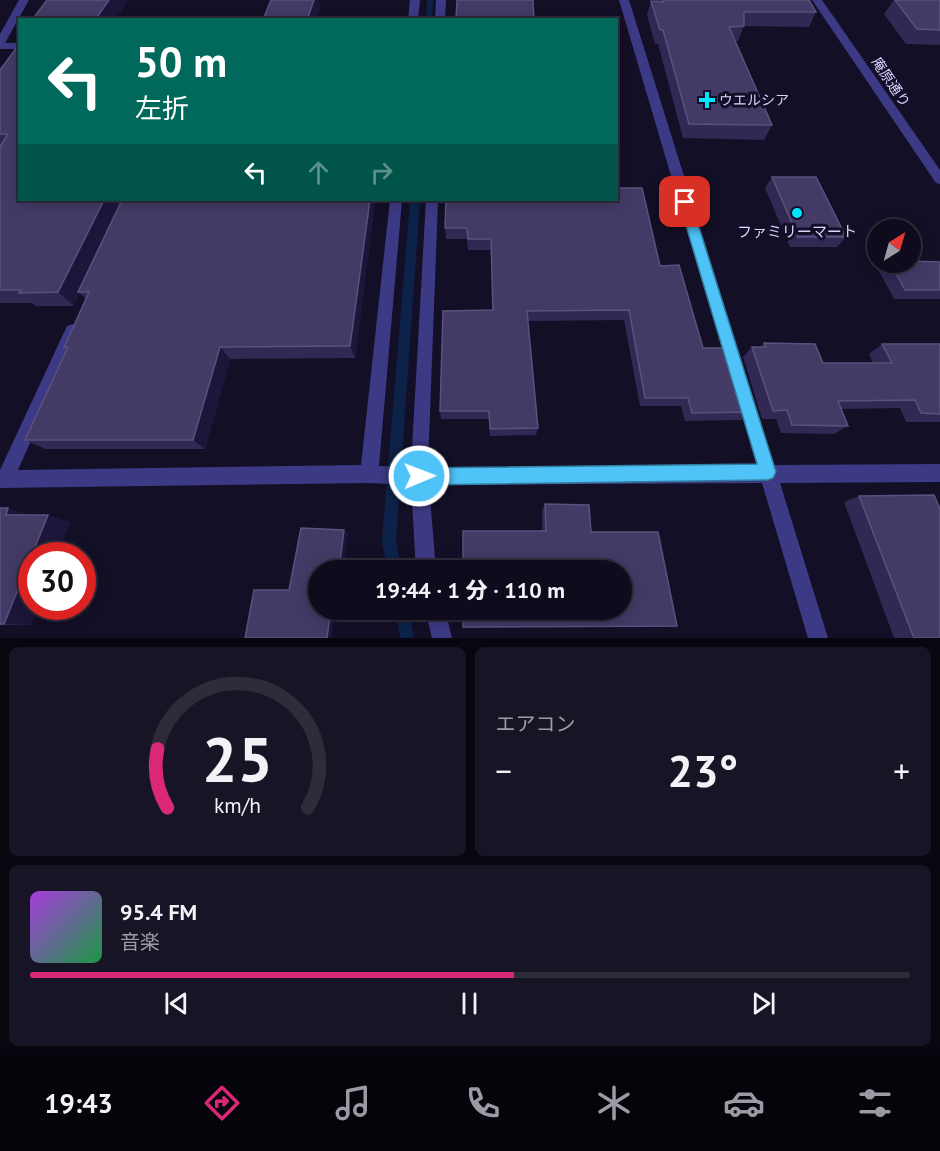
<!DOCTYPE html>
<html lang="ja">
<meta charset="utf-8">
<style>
body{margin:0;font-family:"PT Sans","Noto Sans JP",sans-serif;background:#171425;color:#f1f3f6;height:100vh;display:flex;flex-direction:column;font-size:22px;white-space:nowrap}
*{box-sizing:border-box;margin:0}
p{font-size:20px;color:#9b9ba3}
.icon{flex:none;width:33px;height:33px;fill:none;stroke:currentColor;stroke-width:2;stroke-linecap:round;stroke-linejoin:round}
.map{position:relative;height:638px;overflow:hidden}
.side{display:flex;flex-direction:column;gap:9px;padding:9px;background:#08060f;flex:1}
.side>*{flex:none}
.hud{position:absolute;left:18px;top:18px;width:600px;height:183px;border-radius:0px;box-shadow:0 3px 15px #0003,0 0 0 2px #2e2b3b;background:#00695c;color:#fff;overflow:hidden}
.needle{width:39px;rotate:37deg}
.buttons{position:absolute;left:867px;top:219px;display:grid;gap:12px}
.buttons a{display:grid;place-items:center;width:54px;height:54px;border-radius:50%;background:#0e0b1c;box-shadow:0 3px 15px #0003,0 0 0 2px #2e2b3b;font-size:30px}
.speed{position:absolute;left:18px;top:542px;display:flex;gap:12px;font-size:30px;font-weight:700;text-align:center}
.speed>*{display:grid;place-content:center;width:78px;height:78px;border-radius:50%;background:#0e0b1c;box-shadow:0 3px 15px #0003,0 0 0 2px #2e2b3b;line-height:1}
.speed .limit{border:9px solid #d22;background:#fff;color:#111}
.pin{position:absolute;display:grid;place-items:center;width:51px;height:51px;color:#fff;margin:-26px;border-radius:12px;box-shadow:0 3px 9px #0006}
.me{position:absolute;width:66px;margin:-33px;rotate:89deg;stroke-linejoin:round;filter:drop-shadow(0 0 4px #0008)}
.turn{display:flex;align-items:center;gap:21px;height:126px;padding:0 18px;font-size:27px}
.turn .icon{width:78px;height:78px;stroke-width:2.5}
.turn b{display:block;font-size:42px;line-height:51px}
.lanes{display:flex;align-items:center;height:57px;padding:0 18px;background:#0003;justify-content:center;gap:30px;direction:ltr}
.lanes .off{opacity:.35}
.big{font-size:45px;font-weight:800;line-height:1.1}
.side .card{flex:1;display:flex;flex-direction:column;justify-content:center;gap:9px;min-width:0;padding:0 21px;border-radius:9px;background:#171425}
.side .dial{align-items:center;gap:0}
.dial svg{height:156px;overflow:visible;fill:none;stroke:#2e2b3b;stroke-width:7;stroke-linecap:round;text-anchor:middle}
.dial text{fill:#f1f3f6;stroke:none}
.song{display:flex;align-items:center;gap:18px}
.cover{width:72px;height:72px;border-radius:9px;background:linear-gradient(135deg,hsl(280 70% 55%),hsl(140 70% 35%))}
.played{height:6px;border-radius:3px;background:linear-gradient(90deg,#db2777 55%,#2e2b3b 55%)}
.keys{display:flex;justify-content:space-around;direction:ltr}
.heat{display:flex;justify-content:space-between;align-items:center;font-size:33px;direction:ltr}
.side .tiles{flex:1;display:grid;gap:9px;grid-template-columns:1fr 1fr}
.card:last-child{grid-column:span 2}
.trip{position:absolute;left:308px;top:560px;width:324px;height:60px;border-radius:30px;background:#0e0b1c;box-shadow:0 3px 15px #0003,0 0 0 2px #2e2b3b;font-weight:800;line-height:60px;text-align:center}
.dock{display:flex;height:96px;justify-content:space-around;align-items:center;background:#06040b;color:#9b9ba3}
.dock .icon{width:42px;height:42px}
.dock .active{color:#db2777}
.dock b{font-size:27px;color:#f1f3f6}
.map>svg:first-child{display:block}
</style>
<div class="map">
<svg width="940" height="638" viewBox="0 0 940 638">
<rect width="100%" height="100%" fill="#130f26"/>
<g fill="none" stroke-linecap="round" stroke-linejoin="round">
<path fill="#0c2248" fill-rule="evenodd" d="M 427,0 L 433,0 L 432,20 L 426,20 Z
M 410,200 L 420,200 L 396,540 L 401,570 L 387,570 L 382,540 Z
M 395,609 L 409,609 L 414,638 L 400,638 Z"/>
<path fill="#3d3a85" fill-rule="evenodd" d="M 19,0 L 29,0 L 5,43 L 20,43 L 20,49 L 0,49 L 0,34 Z
M 410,0 L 420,0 L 418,20 L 408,20 Z
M 436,0 L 446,0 L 445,20 L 435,20 Z
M 619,0 L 629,0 L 743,365 L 741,370 L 735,372 L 729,370 L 727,365 Z
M 390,200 L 402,200 L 379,466 L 411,467 L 426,200 L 438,200 L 428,467 L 757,465 L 736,394 L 738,389 L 744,386 L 750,389 L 752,394 L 774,465 L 940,464 L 940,482 L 780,483 L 828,638 L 808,638 L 762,483 L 429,485 L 436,570 L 416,570 L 411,485 L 369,483 L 0,488 L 0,470 L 67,326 L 72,324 L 77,326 L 80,331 L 18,470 L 361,465 Z
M 425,609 L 445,609 L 452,638 L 432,638 Z"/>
<path fill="#3d3a85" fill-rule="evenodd" d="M 812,0 L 822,0 L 940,170 L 940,184 L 936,183 Z"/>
</g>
<path fill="#312854" d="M 654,0 L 809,0 L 816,12 L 809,27 L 744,26 L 738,41 L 735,41 L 772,125 L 764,140 L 683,138 L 658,44 L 655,44 L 647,15 L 651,1 L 655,1 Z
M 894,0 L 940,0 L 940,45 L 906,44 L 884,14 Z
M 0,70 L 20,200 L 375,200 L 355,358 L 230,359 L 205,449 L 45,449 L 25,440 L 67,350 L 64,348 L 86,299 L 79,293 L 74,306 L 36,306 L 32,303 L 0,303 Z
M 772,177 L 846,237 L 837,247 L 790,247 L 765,188 Z
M 446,200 L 660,266 L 703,348 L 751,412 L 741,420 L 685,421 L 681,406 L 640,406 L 624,320 L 528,321 L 538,428 L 536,435 L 490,436 L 489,419 L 441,419 L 440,411 L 492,310 L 491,250 L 468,250 L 467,239 L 446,239 L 445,228 Z
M 889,262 L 940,262 L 940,299 L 894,299 L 879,271 Z
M 764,343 L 823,363 L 873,363 L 869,354 L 882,344 L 940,344 L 940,422 L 906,422 L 900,408 L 841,409 L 848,426 L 834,434 L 781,433 L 776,419 L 762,419 L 743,357 L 752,347 L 761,347 Z
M 859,496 L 940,638 L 894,638 L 844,502 Z
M 545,504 L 591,532 L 677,626 L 667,627 L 463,628 L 463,627 L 542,531 L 542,510 Z
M 0,508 L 29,515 L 70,522 L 57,555 L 32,555 L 31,625 L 0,625 Z"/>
<path fill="#1d163a" d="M 109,0 L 128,0 L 115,20 L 95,20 Z
M 314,0 L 319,0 L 321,7 L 317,20 L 307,20 Z
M 104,200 L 123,200 L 78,292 L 79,293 L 74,306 L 58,292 Z
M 370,200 L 375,200 L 355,358 L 350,346 Z
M 220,347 L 230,359 L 205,449 L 193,440 Z
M 8,508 L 32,516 L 6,515 Z
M 48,515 L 70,522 L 57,555 L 32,555 Z
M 344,530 L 348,533 L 343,570 L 342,570 L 339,569 Z
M 32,555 L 32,606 L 38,606 L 31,625 L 4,624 Z
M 331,609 L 335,609 L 332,638 L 327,638 Z"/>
<path fill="#433a66" stroke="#5a527e" stroke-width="1.5" d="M 47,0 L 109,0 L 95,20 L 32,20 Z
M 271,0 L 314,0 L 307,20 L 263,20 Z
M 457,0 L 533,0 L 534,20 L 456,20 Z
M 663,0 L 809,0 L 816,12 L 744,12 L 744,26 L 729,27 L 772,125 L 689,124 L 663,30 L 660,30 L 651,1 L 664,2 Z
M 895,0 L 940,0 L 940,30 L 917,29 Z
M 20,43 L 20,200 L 104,200 L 58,292 L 19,293 L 21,290 L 0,290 L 0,147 L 8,134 L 0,134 L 0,70 Z
M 772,177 L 816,177 L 846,237 L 798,237 Z
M 616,188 L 642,188 L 660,266 L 679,265 L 703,348 L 731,348 L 751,412 L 692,413 L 688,398 L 645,398 L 629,310 L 527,311 L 538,428 L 490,429 L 489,411 L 440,411 L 443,311 L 493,310 L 491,239 L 468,239 L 467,228 L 445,228 L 446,200 L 616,200 Z
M 122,200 L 370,200 L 350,346 L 220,347 L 193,440 L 25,440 L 68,347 L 64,348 L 89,292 L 78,292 Z
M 910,261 L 940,262 L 940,290 L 905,290 L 890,262 L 910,262 Z
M 764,343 L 815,344 L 823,363 L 892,363 L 882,344 L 940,344 L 940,414 L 921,413 L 915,400 L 838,401 L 848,426 L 792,425 L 787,410 L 773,411 L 752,347 L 766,347 Z
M 934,495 L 940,509 L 940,638 L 914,638 L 859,496 Z
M 545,504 L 589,505 L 591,532 L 658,532 L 677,626 L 463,627 L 463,609 L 621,609 L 621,570 L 463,570 L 463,531 L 546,531 Z
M 0,508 L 8,508 L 6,515 L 48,515 L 4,624 L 0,624 Z
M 301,528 L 344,530 L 339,569 L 336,568 L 336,570 L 318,570 L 318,609 L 331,609 L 327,638 L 245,638 L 254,590 L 289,590 Z"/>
<path fill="#4fc3f7" stroke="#337fa1" stroke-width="1.5" d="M 685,198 L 691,202 L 776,472 L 773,478 L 768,480 L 419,485 L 413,482 L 411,476 L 413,471 L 419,468 L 757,464 L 679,202 Z"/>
<g fill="#00e5ff" stroke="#130f26" stroke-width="2">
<path d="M704 91h6v6h6v6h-6v6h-6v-6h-6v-6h6z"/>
<circle cx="797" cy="213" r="6"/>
</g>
<g text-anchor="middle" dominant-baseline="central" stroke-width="6" stroke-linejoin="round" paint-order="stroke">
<g font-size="14" fill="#d9d4ff" stroke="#130f26">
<text transform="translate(891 82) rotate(56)">庵原通り</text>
</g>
<g font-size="14" fill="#d9d4ff" stroke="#130f26" text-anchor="start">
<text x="719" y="100">ウエルシア</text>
</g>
<g font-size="15" fill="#d9d4ff" stroke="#130f26">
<text x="797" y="231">ファミリーマート</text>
</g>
</g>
</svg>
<div class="buttons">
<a><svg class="needle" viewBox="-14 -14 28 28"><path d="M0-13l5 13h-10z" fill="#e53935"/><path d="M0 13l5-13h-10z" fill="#9b9ba3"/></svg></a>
</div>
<div class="speed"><div class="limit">30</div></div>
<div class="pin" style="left:685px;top:202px;background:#d93025"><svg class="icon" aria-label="arrive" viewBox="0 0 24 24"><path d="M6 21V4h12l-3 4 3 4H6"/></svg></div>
<svg class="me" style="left:419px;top:476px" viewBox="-20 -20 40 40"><circle r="17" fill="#4fc3f7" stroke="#fff" stroke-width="3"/><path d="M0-11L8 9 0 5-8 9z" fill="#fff"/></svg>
<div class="trip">19:44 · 1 分 · 110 m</div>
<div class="hud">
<div class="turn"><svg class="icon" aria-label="left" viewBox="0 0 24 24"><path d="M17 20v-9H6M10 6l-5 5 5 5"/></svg><div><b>50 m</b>左折</div></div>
<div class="lanes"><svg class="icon" aria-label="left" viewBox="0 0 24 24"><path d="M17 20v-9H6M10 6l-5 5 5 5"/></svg><svg class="icon off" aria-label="ahead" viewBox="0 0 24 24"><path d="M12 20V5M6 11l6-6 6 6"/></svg><svg class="icon off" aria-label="right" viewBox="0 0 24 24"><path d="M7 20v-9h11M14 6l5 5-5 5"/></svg></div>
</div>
</div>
<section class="side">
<div class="tiles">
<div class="card dial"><svg viewBox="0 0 100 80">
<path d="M14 69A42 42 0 1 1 86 69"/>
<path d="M14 69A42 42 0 0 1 9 39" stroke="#db2777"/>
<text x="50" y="56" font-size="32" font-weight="700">25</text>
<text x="50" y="72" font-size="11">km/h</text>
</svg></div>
<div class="card"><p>エアコン</p>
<div class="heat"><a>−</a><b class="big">23°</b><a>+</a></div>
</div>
<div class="card">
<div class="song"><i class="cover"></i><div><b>95.4 FM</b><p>音楽</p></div></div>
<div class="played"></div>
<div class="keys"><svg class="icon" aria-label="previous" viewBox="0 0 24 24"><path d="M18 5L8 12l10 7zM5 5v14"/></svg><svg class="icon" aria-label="pause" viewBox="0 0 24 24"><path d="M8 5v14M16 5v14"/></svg><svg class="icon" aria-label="next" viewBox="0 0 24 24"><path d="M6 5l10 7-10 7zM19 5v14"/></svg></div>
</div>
</div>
</section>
<nav class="dock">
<b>19:43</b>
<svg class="icon active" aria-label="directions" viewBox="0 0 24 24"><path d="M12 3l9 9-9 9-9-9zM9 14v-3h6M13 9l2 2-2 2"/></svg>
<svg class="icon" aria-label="music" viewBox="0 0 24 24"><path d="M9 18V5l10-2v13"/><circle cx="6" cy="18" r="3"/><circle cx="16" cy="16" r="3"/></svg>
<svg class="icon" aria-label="phone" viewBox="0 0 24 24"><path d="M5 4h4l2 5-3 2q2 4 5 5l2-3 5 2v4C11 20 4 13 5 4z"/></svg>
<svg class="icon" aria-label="climate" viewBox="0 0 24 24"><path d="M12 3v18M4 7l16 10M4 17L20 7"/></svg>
<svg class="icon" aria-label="car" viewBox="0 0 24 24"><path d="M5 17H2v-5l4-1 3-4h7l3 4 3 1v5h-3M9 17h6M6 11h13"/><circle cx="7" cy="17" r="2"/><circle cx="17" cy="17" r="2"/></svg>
<svg class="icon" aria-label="filters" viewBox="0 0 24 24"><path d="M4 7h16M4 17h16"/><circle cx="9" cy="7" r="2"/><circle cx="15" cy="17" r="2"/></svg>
</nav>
